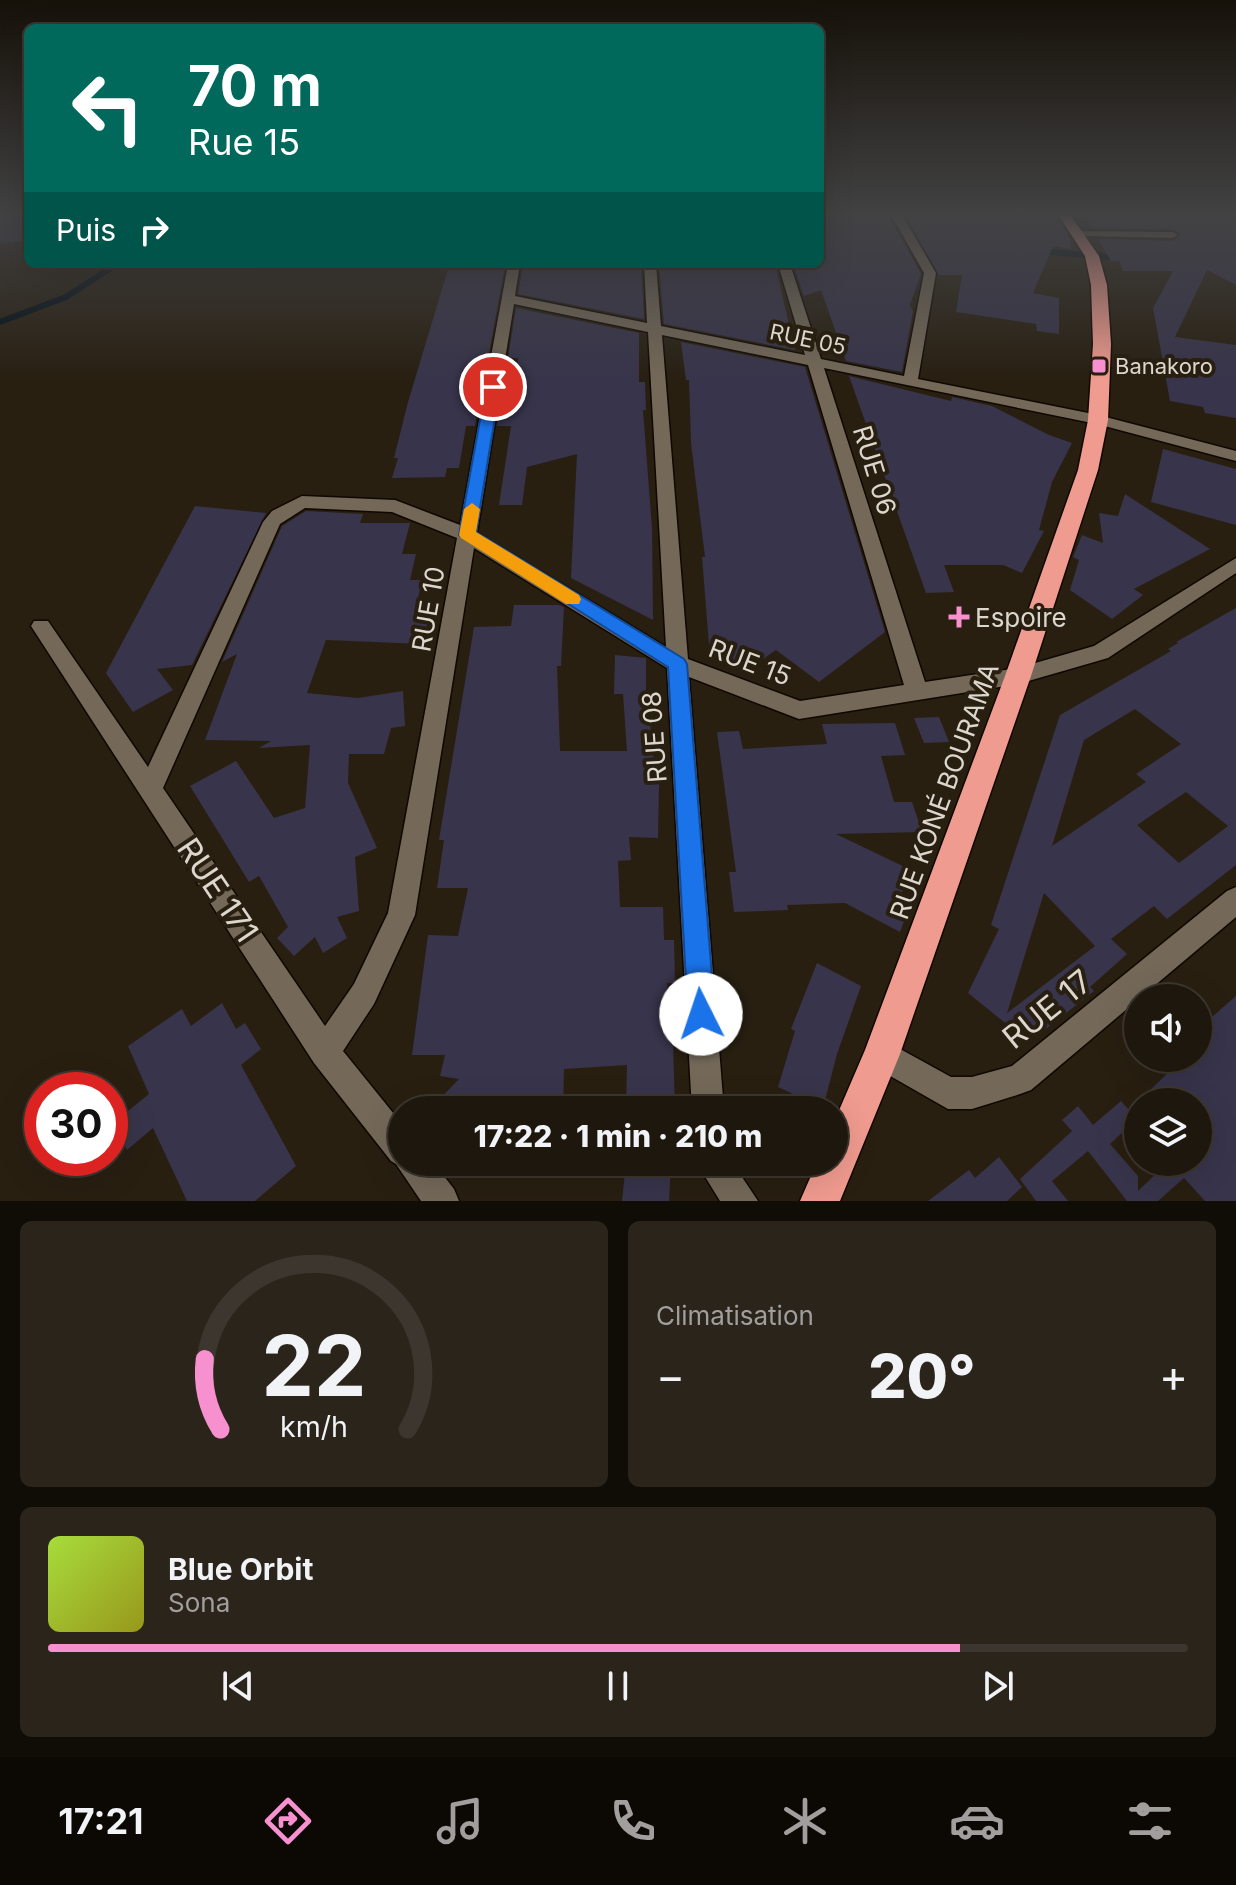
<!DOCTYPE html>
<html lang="fr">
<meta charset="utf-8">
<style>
body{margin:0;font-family:Inter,sans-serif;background:#2b241b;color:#f1f3f6;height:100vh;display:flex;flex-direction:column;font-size:30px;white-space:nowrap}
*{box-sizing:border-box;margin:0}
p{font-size:26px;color:#a19f9d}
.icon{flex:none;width:44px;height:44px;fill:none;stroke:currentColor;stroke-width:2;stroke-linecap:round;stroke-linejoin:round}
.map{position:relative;height:1201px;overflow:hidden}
.drawer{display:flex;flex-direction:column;gap:20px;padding:20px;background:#100d07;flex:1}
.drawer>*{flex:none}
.top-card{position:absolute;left:24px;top:24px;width:800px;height:244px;border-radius:12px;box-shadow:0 8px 32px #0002,0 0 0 2px #3c362e;background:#00695c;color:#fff;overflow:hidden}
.controls{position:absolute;left:1124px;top:984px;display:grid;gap:16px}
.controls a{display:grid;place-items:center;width:88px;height:88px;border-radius:50%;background:#1e170d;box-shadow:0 8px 32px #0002,0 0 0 2px #3c362e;font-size:40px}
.speed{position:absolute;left:24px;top:1072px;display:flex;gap:16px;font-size:40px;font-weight:700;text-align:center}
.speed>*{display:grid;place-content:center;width:104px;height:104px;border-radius:50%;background:#1e170d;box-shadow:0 8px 32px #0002,0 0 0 2px #3c362e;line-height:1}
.speed .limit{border:12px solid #d22;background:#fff;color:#111}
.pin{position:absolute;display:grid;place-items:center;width:68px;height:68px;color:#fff;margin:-34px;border:4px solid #fff;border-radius:50%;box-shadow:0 2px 8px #0007}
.me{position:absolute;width:88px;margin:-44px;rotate:356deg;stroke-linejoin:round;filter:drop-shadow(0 0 6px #0008)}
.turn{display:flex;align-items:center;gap:28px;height:168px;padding:0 32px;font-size:36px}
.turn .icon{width:104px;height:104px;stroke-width:2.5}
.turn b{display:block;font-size:56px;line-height:68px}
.then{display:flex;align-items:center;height:76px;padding:0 32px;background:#0003;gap:16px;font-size:30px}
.big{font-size:60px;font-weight:800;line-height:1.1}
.drawer .card{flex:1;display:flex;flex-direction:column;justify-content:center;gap:12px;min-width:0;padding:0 28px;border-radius:12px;background:#2b241b}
.drawer .dial{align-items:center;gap:0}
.dial svg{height:208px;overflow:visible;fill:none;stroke:#3c362e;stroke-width:7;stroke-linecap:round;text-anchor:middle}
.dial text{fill:#f1f3f6;stroke:none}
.song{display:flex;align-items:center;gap:24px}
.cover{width:96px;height:96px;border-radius:12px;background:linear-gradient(135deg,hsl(80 70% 55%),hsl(60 70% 35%))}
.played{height:8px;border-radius:4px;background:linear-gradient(90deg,#f690cf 80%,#3c362e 80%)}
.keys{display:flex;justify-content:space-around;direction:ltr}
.heat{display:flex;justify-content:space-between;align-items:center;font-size:44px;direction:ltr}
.drawer .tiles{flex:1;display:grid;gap:20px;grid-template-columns:1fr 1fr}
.card:last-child{grid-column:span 2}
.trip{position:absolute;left:388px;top:1096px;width:460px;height:80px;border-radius:40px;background:#1e170d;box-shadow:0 8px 32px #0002,0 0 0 2px #3c362e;font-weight:800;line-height:80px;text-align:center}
.tabs{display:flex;height:128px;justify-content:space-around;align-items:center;background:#0c0905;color:#a19f9d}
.tabs .icon{width:56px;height:56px}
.tabs .on{color:#f690cf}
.tabs b{font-size:36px;color:#f1f3f6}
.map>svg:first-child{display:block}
</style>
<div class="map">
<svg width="1236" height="1201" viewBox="0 0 1236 1201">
<rect width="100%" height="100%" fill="#281f11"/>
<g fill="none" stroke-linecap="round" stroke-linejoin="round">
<path stroke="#000e17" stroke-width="6" d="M 857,213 L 904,224
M 1040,251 L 1121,258
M 0,322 L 66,297 L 117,264"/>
</g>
<path fill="#38344b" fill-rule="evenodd" d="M 28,213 L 28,233 L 23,241 L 0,243 L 0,215 Z
M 820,213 L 887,213 L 921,274 L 910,305 L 913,311 L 902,372 L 846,361 L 821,290 L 804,296 L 793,264 L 820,264 Z
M 904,213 L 961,213 L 1035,219 L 1030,213 L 1054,213 L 1070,239 L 1071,249 L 1053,246 L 1033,293 L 1059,298 L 1059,334 L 1037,331 L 1036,324 L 956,312 L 962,275 L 939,275 Z
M 1083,213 L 1236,213 L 1236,285 L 1207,270 L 1175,337 L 1236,345 L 1236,418 L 1205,413 L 1203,407 L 1170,401 L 1153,308 L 1173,271 L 1123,271 L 1119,261 L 1111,261 L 1098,239 L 1173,241 L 1181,234 L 1173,229 L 1092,228 Z
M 568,264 L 641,264 L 644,319 L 518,294 L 523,266 Z
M 659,264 L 775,264 L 795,350 L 664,324 Z
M 449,266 L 505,266 L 488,358 L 476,358 L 466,404 L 479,404 L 475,426 L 466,426 L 459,468 L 447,468 L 445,477 L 392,478 L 398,458 L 394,458 L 408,402 Z
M 516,308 L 639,333 L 639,382 L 645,382 L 646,410 L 643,410 L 652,528 L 653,620 L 571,578 L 577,454 L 527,467 L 522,505 L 499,505 L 511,426 L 497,426 L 501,404 L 513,404 L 518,358 L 508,358 Z
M 681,342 L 805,367 L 885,632 L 819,682 L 776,650 L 749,669 L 709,645 L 702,557 L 705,557 L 691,443 L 689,380 L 686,380 Z
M 849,376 L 951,401 L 952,397 L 992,406 L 1049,435 L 1072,443 L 1052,482 L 1039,530 L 1044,531 L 1022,573 L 1003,565 L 944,565 L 954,592 L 926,593 Z
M 1163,449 L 1236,469 L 1236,525 L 1151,502 Z
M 1125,494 L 1210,549 L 1134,589 L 1143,595 L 1112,619 L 1070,590 L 1079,560 L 1073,557 L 1082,535 L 1103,543 L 1099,513 L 1118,516 Z
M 195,506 L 266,513 L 192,665 L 157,669 L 173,690 L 133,712 L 106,673 Z
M 306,511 L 363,514 L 360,523 L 410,523 L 402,554 L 416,554 L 410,580 L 422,580 L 413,621 L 428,621 L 422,644 L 326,640 L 307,693 L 358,698 L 403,691 L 405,726 L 391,728 L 384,754 L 349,754 L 348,783 L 377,848 L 355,857 L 359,911 L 337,917 L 347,938 L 323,953 L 315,937 L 294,956 L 277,938 L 288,927 L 259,876 L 249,882 L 190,786 L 236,761 L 274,818 L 305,808 L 310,745 L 259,748 L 271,741 L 205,740 L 237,654 L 222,662 L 282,526 Z
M 514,605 L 559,605 L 564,607 L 561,666 L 557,666 L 560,751 L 627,751 L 623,694 L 614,694 L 615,655 L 646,658 L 646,723 L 650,723 L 656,782 L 659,783 L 658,838 L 629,837 L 631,860 L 618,861 L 620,907 L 663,907 L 664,940 L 674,940 L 675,983 L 667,983 L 670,1042 L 673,1042 L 675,1110 L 626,1110 L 627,1065 L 564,1069 L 563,1110 L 429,1110 L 459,1079 L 440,1076 L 445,1055 L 412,1055 L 428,935 L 458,936 L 468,888 L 437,888 L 444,840 L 439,840 L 474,627 L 511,626 Z
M 1236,608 L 1236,865 L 1167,919 L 1154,906 L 1111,939 L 1127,954 L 1090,987 L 1094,991 L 1042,1032 L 1036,1024 L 1025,1039 L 968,993 L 999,929 L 991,925 L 1060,715 L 1171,651 L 1168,649 L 1178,643 L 1176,642 ZM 1135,709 L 1181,744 L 1136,774 L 1146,782 L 1052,846 L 1084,740 ZM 1186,792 L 1228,826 L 1179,863 L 1137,825 ZM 1044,893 L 1095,946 L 1007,1013 Z
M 939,717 L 949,742 L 924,743 L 914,718 Z
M 895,723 L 905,755 L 881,756 L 894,802 L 912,802 L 922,832 L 836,834 L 911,870 L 900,897 L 911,903 L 900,932 L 845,903 L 787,905 L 788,910 L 734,912 L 729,872 L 736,872 L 717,732 L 739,731 L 743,749 L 827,744 L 822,724 Z
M 817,963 L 861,986 L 837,1054 L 823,1108 L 778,1087 L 795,1031 L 791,1029 Z
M 1236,996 L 1236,1201 L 1205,1201 L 1184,1178 L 1158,1201 L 1127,1201 L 1088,1151 L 1052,1181 L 1068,1201 L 1036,1201 L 1020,1179 L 1072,1131 L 1062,1120 L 1078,1106 L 1093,1125 L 1121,1101 L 1137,1119 L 1110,1144 L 1138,1176 L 1138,1191 L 1168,1162 L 1198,1162 L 1198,1102 L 1138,1102 L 1183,1058 L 1198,1058 L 1198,1046 L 1214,1032 L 1205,1023 Z
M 222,1003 L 236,1029 L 245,1023 L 261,1049 L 241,1065 L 296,1166 L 255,1201 L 187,1201 L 153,1128 L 127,1150 L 113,1123 L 149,1094 L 128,1046 L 182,1009 L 191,1026 Z
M 999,1157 L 1022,1187 L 1007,1201 L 928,1201 L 969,1170 L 975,1178 Z
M 626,1162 L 671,1164 L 669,1201 L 622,1201 Z"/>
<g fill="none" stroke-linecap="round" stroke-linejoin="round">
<g stroke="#100801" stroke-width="3">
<path id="lane" d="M 1075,231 L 1173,232 L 1178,235 L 1173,238 L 1079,236 L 1074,233 Z"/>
</g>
<g stroke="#100801" stroke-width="3">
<path id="street" d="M 890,213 L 901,213 L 936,273 L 918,379 L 1098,415 L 1236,451 L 1236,461 L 1097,424 L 824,368 L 925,682 L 1018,668 L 1094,646 L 1236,558 L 1236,573 L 1108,658 L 1018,684 L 799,719 L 689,677 L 724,1110 L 692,1110 L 667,668 L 474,548 L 415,915 L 374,1004 L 343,1051 L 402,1124 L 402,1162 L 433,1162 L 454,1189 L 459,1201 L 421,1201 L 396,1164 L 391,1161 L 314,1063 L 31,626 L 34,621 L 48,621 L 148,767 L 263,522 L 272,511 L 302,496 L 395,500 L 460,525 L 508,264 L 520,264 L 515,296 L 647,323 L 644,264 L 656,264 L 661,326 L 805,355 L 778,264 L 790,264 L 821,359 L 904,376 L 924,273 ZM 514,304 L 648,332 L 666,647 L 477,533 ZM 662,335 L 808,365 L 904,685 L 800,701 L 688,659 ZM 305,508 L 392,512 L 457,538 L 388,913 L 354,984 L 325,1026 L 163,788 L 280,524 Z
M 1236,887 L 1236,917 L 1031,1090 L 1020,1094 L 972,1109 L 948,1109 L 871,1065 L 867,1054 L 871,1043 L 882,1039 L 951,1077 L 972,1077 L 1012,1066 L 1227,891 Z
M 696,1162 L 732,1162 L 758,1201 L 720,1201 Z"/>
</g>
<g stroke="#100801" stroke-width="3">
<path id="highway" d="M 1057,213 L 1069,213 L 1099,256 L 1107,285 L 1111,344 L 1108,420 L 1098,470 L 1031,676 L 900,1054 L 840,1201 L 800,1201 L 817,1162 L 834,1162 L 834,1122 L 865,1050 L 1005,676 L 1078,470 L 1088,420 L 1093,344 L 1091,285 L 1085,256 Z"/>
</g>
<use href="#lane" fill="#746959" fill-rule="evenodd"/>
<use href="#street" fill="#746959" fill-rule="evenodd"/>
<use href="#highway" fill="#f09b8f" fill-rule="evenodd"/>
</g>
<linearGradient id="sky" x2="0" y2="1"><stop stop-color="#161109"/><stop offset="0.56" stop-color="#424243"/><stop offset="1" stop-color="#424243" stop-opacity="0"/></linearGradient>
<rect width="1236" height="381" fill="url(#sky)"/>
<path fill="#1a73e8" stroke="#114b97" stroke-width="2" d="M 493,383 L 500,387 L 476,532 L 684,659 L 687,664 L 715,1014 L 711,1024 L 701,1028 L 692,1024 L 688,1014 L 668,667 L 459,535 L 486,387 Z"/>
<path fill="#f59e0b" d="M 472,503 L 480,509 L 476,532 L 579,595 L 581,599 L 579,604 L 566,604 L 461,538 L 459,535 L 464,509 Z"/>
<g fill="#f690cf" stroke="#281f11" stroke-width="3">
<rect x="1091" y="358" width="16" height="16" rx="4"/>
<path d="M955 605h8v8h8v8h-8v8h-8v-8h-8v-8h8z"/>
</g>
<g text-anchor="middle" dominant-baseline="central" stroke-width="8" stroke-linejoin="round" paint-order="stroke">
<g font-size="22" fill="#dcd6cd" stroke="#281f11">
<text transform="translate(808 339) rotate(12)">RUE 05</text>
</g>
<g font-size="22" fill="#dcd6cd" stroke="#281f11" text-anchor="start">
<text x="1115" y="366">Banakoro</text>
</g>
<g font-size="26" fill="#dcd6cd" stroke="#281f11">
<text transform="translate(875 470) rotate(73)">RUE 06</text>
<text transform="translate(428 609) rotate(-80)">RUE 10</text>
<text transform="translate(750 662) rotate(21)">RUE 15</text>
<text transform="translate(654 737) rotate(-94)">RUE 08</text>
<text transform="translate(944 791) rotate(-70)">RUE KONÉ BOURAMA</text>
</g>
<g font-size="26" fill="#dcd6cd" stroke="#281f11" text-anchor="start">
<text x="975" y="617">Espoire</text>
</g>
<g font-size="32" fill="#dcd6cd" stroke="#281f11">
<text transform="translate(218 890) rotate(56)">RUE 171</text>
<text transform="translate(1047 1009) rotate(-39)">RUE 17</text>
</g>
</g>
</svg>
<div class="controls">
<a><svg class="icon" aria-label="sound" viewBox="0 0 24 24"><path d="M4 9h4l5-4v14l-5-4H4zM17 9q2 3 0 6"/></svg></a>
<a><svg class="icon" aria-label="layers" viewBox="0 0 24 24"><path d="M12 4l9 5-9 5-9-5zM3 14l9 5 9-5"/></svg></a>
</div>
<div class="speed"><div class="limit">30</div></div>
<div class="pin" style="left:493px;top:387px;background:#d93025"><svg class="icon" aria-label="arrive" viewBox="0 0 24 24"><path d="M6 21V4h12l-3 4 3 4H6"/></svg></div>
<svg class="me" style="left:701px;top:1014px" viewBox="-20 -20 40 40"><circle r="19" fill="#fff"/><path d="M0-13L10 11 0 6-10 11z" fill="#1a73e8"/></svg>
<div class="trip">17:22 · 1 min · 210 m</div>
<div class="top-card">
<div class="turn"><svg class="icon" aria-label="left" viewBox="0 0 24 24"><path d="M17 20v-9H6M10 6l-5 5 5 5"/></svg><div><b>70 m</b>Rue 15</div></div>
<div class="then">Puis<svg class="icon" aria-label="right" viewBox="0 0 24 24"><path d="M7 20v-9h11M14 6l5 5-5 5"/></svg></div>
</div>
</div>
<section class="drawer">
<div class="tiles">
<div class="card dial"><svg viewBox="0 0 100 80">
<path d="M14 69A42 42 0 1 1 86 69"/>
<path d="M14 69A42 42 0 0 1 8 42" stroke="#f690cf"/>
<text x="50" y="56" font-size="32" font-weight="700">22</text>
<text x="50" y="72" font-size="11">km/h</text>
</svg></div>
<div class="card"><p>Climatisation</p>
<div class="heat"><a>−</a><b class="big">20°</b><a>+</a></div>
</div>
<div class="card">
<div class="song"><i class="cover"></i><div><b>Blue Orbit</b><p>Sona</p></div></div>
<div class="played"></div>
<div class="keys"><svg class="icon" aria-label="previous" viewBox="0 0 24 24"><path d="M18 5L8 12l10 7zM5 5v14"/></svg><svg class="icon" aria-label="pause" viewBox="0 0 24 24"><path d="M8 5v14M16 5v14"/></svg><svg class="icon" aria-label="next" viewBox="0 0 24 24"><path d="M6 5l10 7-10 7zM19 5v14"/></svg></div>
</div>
</div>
</section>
<nav class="tabs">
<b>17:21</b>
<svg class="icon on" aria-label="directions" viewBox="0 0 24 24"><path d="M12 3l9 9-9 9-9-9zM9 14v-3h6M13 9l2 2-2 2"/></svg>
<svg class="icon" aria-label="music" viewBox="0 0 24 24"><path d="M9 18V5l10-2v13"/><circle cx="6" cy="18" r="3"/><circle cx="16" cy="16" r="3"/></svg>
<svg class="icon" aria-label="phone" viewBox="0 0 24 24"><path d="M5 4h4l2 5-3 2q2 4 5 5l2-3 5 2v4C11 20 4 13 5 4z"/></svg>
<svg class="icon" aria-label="climate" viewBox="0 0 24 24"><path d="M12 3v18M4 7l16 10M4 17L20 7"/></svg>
<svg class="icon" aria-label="car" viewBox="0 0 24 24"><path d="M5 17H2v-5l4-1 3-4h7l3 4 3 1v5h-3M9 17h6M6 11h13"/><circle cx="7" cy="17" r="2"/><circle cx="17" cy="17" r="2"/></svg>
<svg class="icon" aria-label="filters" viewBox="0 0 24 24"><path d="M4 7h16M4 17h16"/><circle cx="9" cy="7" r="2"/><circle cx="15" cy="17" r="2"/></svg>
</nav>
